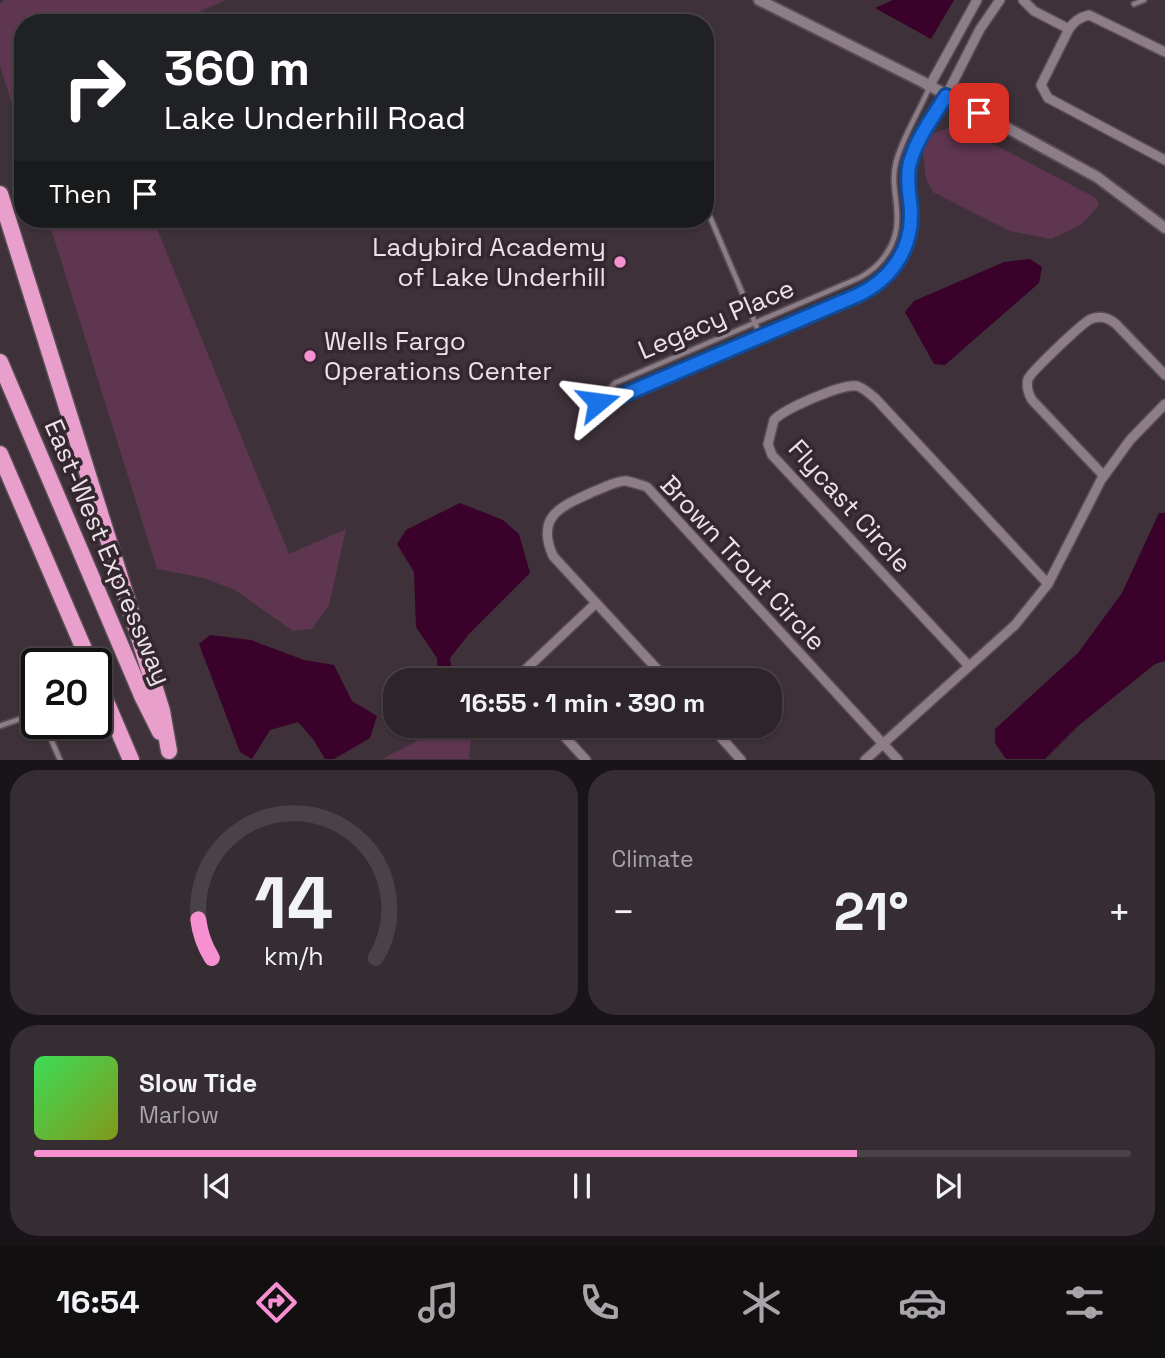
<!DOCTYPE html>
<meta charset="utf-8">
<style>
body{margin:0;font-family:"Space Grotesk",sans-serif;background:#362d33;color:#f1f3f6;height:100vh;display:flex;flex-direction:column;font-size:26px;white-space:nowrap}
*{box-sizing:border-box;margin:0}
p{font-size:23px;color:#a7a5a9}
.icon{flex:none;width:38px;height:38px;fill:none;stroke:currentColor;stroke-width:2;stroke-linecap:round;stroke-linejoin:round}
.map{position:relative;height:760px;overflow:hidden}
.sheet{display:flex;flex-direction:column;gap:10px;padding:10px;background:#191418;flex:1}
.sheet>*{flex:none}
.top-card{position:absolute;left:14px;top:14px;width:700px;height:214px;border-radius:28px;box-shadow:0 2px 5px #0004,0 0 0 2px #494247;background:#202124;color:#fff;overflow:hidden}
.speed{position:absolute;left:21px;top:648px;display:flex;gap:14px;font-size:35px;font-weight:700;text-align:center}
.speed>*{display:grid;place-content:center;width:91px;height:91px;border-radius:50%;background:#2e252b;box-shadow:0 2px 5px #0004,0 0 0 2px #494247;line-height:1}
.speed .limit{border:4px solid #111;border-radius:10px;background:#fff;color:#111}
.pin{position:absolute;display:grid;place-items:center;width:60px;height:60px;color:#fff;margin:-30px;border-radius:14px;box-shadow:0 4px 10px #0006}
.me{position:absolute;width:77px;margin:-38px;rotate:74deg;stroke-linejoin:round;filter:drop-shadow(0 0 5px #0008)}
.turn{display:flex;align-items:center;gap:24px;height:147px;padding:0 35px;font-size:32px}
.turn .icon{width:91px;height:91px;stroke-width:2.5}
.turn b{display:block;font-size:49px;line-height:60px}
.then{display:flex;align-items:center;height:66px;padding:0 35px;background:#0003;gap:14px;font-size:26px}
.big{font-size:52px;font-weight:800;line-height:1.1}
.sheet .widget{flex:1;display:flex;flex-direction:column;justify-content:center;gap:10px;min-width:0;padding:0 24px;border-radius:28px;background:#362d33}
.sheet .dial{align-items:center;gap:0}
.dial svg{height:182px;overflow:visible;fill:none;stroke:#494247;stroke-width:7;stroke-linecap:round;text-anchor:middle}
.dial text{fill:#f1f3f6;stroke:none}
.song{display:flex;align-items:center;gap:21px}
.cover{width:84px;height:84px;border-radius:10px;background:linear-gradient(135deg,hsl(130 70% 55%),hsl(70 70% 35%))}
.played{height:7px;border-radius:4px;background:linear-gradient(90deg,#f690d0 75%,#494247 75%)}
.keys{display:flex;justify-content:space-around;direction:ltr}
.heat{display:flex;justify-content:space-between;align-items:center;font-size:38px;direction:ltr}
.sheet .tiles{flex:1;display:grid;gap:10px;grid-template-columns:1fr 1fr}
.widget:last-child{grid-column:span 2}
.trip{position:absolute;left:383px;top:668px;width:399px;height:70px;border-radius:28px;background:#2e252b;box-shadow:0 2px 5px #0004,0 0 0 2px #494247;font-weight:800;line-height:70px;text-align:center}
.tabs{display:flex;height:112px;justify-content:space-around;align-items:center;background:#120f11;color:#a7a5a9}
.tabs .icon{width:49px;height:49px}
.tabs .active{color:#f690d0}
.tabs b{font-size:32px;color:#f1f3f6}
.map>svg:first-child{display:block}
</style>
<div class="map">
<svg width="1165" height="760" viewBox="0 0 1165 760">
<rect width="100%" height="100%" fill="#3e3139"/>
<path fill="#5f3650" d="M 4,0 L 226,0 L 174,23 L 23,23 L 23,139 L 0,66 L 0,4 Z
M 949,128 L 958,128 L 1005,150 L 1096,198 L 1099,205 L 1081,225 L 1051,239 L 1010,231 L 933,192 L 926,179 L 923,153 L 925,143 L 931,134 Z
M 48,219 L 153,219 L 289,554 L 346,529 L 329,605 L 312,629 L 293,631 L 235,590 L 204,578 L 157,569 Z
M 449,729 L 471,740 L 469,759 L 382,759 L 438,730 Z"/>
<path fill="#3a012a" d="M 893,0 L 954,0 L 931,39 L 875,8 Z
M 1030,259 L 1042,267 L 1039,283 L 945,365 L 934,364 L 905,312 L 914,301 L 1004,262 Z
M 460,503 L 503,520 L 519,534 L 530,573 L 469,634 L 450,658 L 454,681 L 438,681 L 437,658 L 416,627 L 414,572 L 397,544 L 406,530 Z
M 1159,513 L 1165,513 L 1165,661 L 1155,664 L 1078,726 L 1045,759 L 1006,759 L 995,743 L 995,729 L 1078,653 L 1122,593 Z
M 210,635 L 251,640 L 304,660 L 334,665 L 352,701 L 377,716 L 370,738 L 334,759 L 325,759 L 313,739 L 298,722 L 270,730 L 252,759 L 240,752 L 199,644 Z"/>
<g fill="none" stroke-linecap="round" stroke-linejoin="round">
<g stroke="#584d54" stroke-width="8">
<path id="service" d="M 1134,4 L 1144,0
M 929,88 C 919,112 903,136 896,162 C 891,181 897,198 897,217 C 898,243 882,266 859,278 L 615,383 L 598,402 L 621,396 L 858,295 C 890,280 911,252 911,215 C 911,199 906,183 909,167 C 914,142 933,117 946,96
M 705,205 L 761,337
M 31,692 L 37,706
M 44,723 L 60,760
M 0,726 L 37,713"/>
</g>
<g stroke="#584d54" stroke-width="12">
<path id="minor" d="M 1023,0 L 1034,11 L 1069,29
M 1165,52 L 1089,15 C 1080,17 1074,21 1069,29 L 1041,85 L 1048,98 L 1165,160
M 929,87 L 977,0
M 946,96 L 980,29 L 1000,0
M 1104,476 L 1032,400 C 1028,393 1026,387 1028,379 C 1031,372 1083,322 1091,319 C 1101,315 1109,318 1116,324 L 1165,375
M 969,666 L 772,455 L 768,444 L 774,420 C 784,409 843,383 857,386 C 864,388 870,394 876,399 L 1048,584
M 522,681 L 524,671 L 596,603
M 668,681 L 553,556 C 535,515 562,506 595,491 C 604,488 617,480 626,481 C 633,482 640,485 647,487 L 898,760
M 555,726 L 586,760
M 711,726 L 741,760
M 865,760 L 1015,625 L 1048,584 L 1101,480 L 1130,440 L 1165,404"/>
</g>
<g stroke="#584d54" stroke-width="14">
<path id="tertiary" d="M 759,0 L 921,81 L 1097,177 L 1165,228"/>
</g>
<g stroke="#584d54" stroke-width="19">
<path id="motorway" d="M 0,194 L 162,711 L 169,751
M 0,362 L 143,698 L 160,732
M 0,454 L 90,663
M 96,678 L 131,760"/>
</g>
<use href="#service" stroke="#8d7d86" stroke-width="4.5"/>
<use href="#minor" stroke="#8d7d86" stroke-width="9"/>
<use href="#tertiary" stroke="#8d7d86" stroke-width="10"/>
<use href="#motorway" stroke="#e89fcb" stroke-width="16"/>
</g>
<g fill="none" stroke-linecap="round" stroke-linejoin="round">
<g stroke="#114b97" stroke-width="18">
<path id="route" d="M 598,402 L 621,396 L 858,295 C 890,280 911,251 911,215 C 911,199 906,183 909,167 C 914,142 933,117 946,96 L 979,113"/>
</g>
<use href="#route" stroke="#1a73e8" stroke-width="12"/>
</g>
<g fill="#f690d0" stroke="#34272f" stroke-width="2.5">
<circle cx="620" cy="262" r="7"/>
<circle cx="310" cy="356" r="7"/>
</g>
<g text-anchor="middle" dominant-baseline="central" stroke-width="7" stroke-linejoin="round" paint-order="stroke">
<g font-size="26" fill="#ebe2e7" stroke="#34272f" text-anchor="end">
<text x="606" y="247">Ladybird Academy<tspan x="606" dy="30">of Lake Underhill</tspan></text>
<text x="324" y="341" text-anchor="start">Wells Fargo<tspan x="324" dy="30">Operations Center</tspan></text>
</g>
<g font-size="26" fill="#ebe2e7" stroke="#34272f">
<text transform="translate(716 319) rotate(-23)">Legacy Place</text>
<text transform="translate(850 506) rotate(48)">Flycast Circle</text>
<text transform="translate(108 552) rotate(67)">East-West Expressway</text>
<text transform="translate(743 563) rotate(47)">Brown Trout Circle</text>
</g>
</g>
</svg>
<div class="speed"><div class="limit">20</div></div>
<div class="pin" style="left:979px;top:113px;background:#d93025"><svg class="icon" aria-label="arrive" viewBox="0 0 24 24"><path d="M6 21V4h12l-3 4 3 4H6"/></svg></div>
<svg class="me" style="left:598px;top:402px" viewBox="-20 -20 40 40"><path d="M0-17L14 15 0 8-14 15z" fill="#1a73e8" stroke="#fff" stroke-width="4"/></svg>
<div class="trip">16:55 · 1 min · 390 m</div>
<div class="top-card">
<div class="turn"><svg class="icon" aria-label="right" viewBox="0 0 24 24"><path d="M7 20v-9h11M14 6l5 5-5 5"/></svg><div><b>360 m</b>Lake Underhill Road</div></div>
<div class="then">Then<svg class="icon" aria-label="arrive" viewBox="0 0 24 24"><path d="M6 21V4h12l-3 4 3 4H6"/></svg></div>
</div>
</div>
<section class="sheet">
<div class="tiles">
<div class="widget dial"><svg viewBox="0 0 100 80">
<path d="M14 69A42 42 0 1 1 86 69"/>
<path d="M14 69A42 42 0 0 1 8 52" stroke="#f690d0"/>
<text x="50" y="56" font-size="32" font-weight="700">14</text>
<text x="50" y="72" font-size="11">km/h</text>
</svg></div>
<div class="widget"><p>Climate</p>
<div class="heat"><a>−</a><b class="big">21°</b><a>+</a></div>
</div>
<div class="widget">
<div class="song"><i class="cover"></i><div><b>Slow Tide</b><p>Marlow</p></div></div>
<div class="played"></div>
<div class="keys"><svg class="icon" aria-label="previous" viewBox="0 0 24 24"><path d="M18 5L8 12l10 7zM5 5v14"/></svg><svg class="icon" aria-label="pause" viewBox="0 0 24 24"><path d="M8 5v14M16 5v14"/></svg><svg class="icon" aria-label="next" viewBox="0 0 24 24"><path d="M6 5l10 7-10 7zM19 5v14"/></svg></div>
</div>
</div>
</section>
<nav class="tabs">
<b>16:54</b>
<svg class="icon active" aria-label="directions" viewBox="0 0 24 24"><path d="M12 3l9 9-9 9-9-9zM9 14v-3h6M13 9l2 2-2 2"/></svg>
<svg class="icon" aria-label="music" viewBox="0 0 24 24"><path d="M9 18V5l10-2v13"/><circle cx="6" cy="18" r="3"/><circle cx="16" cy="16" r="3"/></svg>
<svg class="icon" aria-label="phone" viewBox="0 0 24 24"><path d="M5 4h4l2 5-3 2q2 4 5 5l2-3 5 2v4C11 20 4 13 5 4z"/></svg>
<svg class="icon" aria-label="climate" viewBox="0 0 24 24"><path d="M12 3v18M4 7l16 10M4 17L20 7"/></svg>
<svg class="icon" aria-label="car" viewBox="0 0 24 24"><path d="M5 17H2v-5l4-1 3-4h7l3 4 3 1v5h-3M9 17h6M6 11h13"/><circle cx="7" cy="17" r="2"/><circle cx="17" cy="17" r="2"/></svg>
<svg class="icon" aria-label="filters" viewBox="0 0 24 24"><path d="M4 7h16M4 17h16"/><circle cx="9" cy="7" r="2"/><circle cx="15" cy="17" r="2"/></svg>
</nav>
